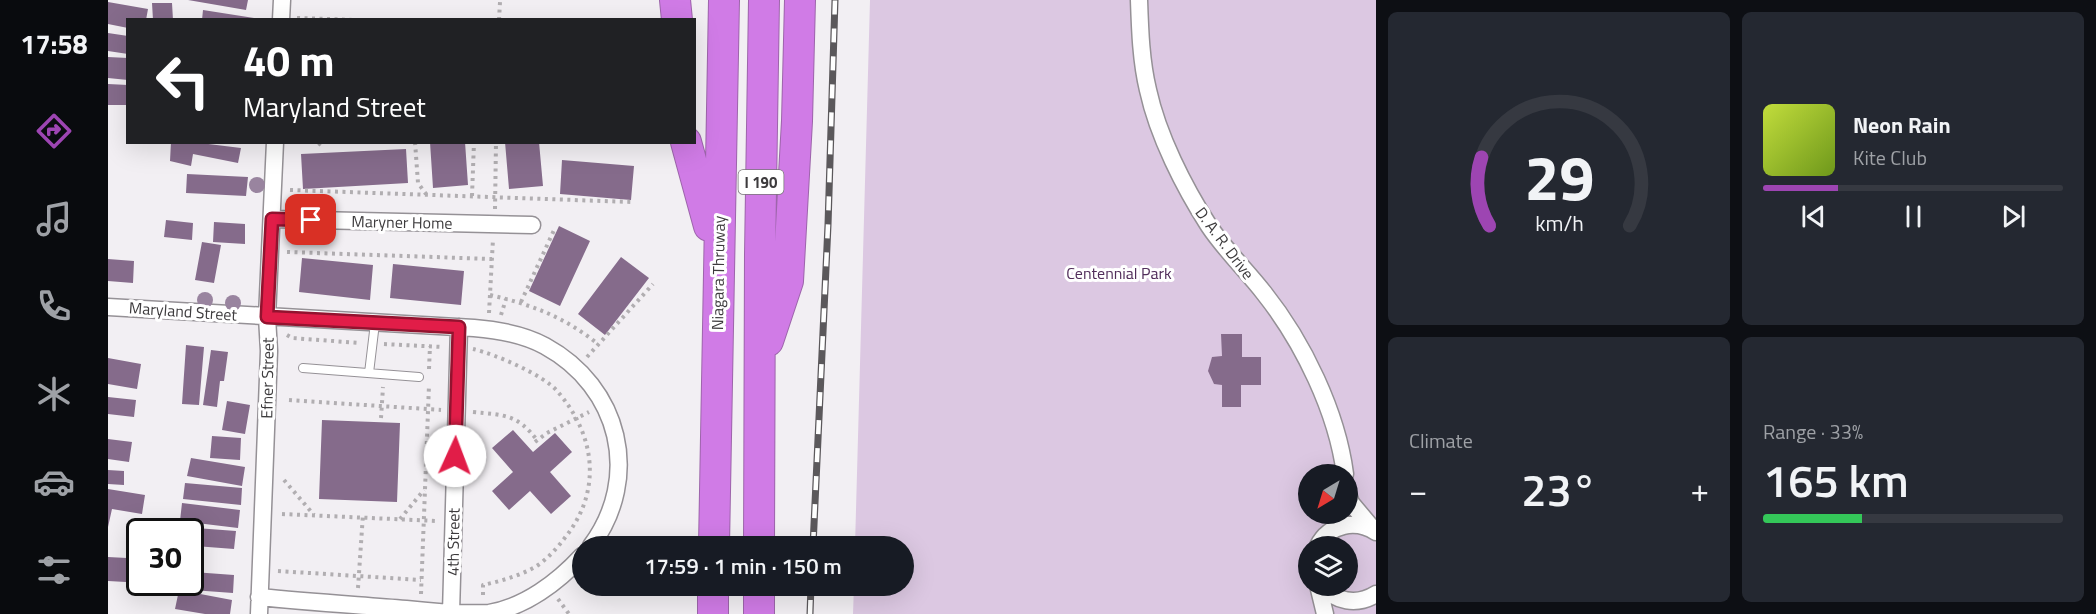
<!DOCTYPE html>
<meta charset="utf-8">
<style>
body{margin:0;font-family:"Titillium Web",sans-serif;background:#242831;color:#f1f3f6;height:100vh;display:flex;flex-direction:column;font-size:22px;white-space:nowrap}
*{box-sizing:border-box;margin:0}
p{font-size:20px;color:#9ea1a6}
.icon{flex:none;width:33px;height:33px;fill:none;stroke:currentColor;stroke-width:2;stroke-linecap:round;stroke-linejoin:round}
.map{position:relative;flex:1;overflow:hidden}
.drawer{display:flex;flex-direction:column;gap:12px;padding:12px;background:#0d0f14;width:720px}
.drawer>*{flex:none}
.guide{position:absolute;left:18px;top:18px;width:570px;height:126px;border-radius:0px;box-shadow:0 6px 24px #0002;background:#202124;color:#fff;overflow:hidden}
.needle{width:39px;rotate:218deg}
.buttons{position:absolute;left:1190px;top:464px;display:grid;gap:12px}
.buttons a{display:grid;place-items:center;width:60px;height:60px;border-radius:50%;background:#171b24;box-shadow:0 6px 24px #0002;font-size:30px}
.speed{position:absolute;left:18px;top:518px;display:flex;gap:12px;font-size:30px;font-weight:700;text-align:center}
.speed>*{display:grid;place-content:center;width:78px;height:78px;border-radius:50%;background:#171b24;box-shadow:0 6px 24px #0002;line-height:1}
.speed .limit{border:3px solid #111;border-radius:9px;background:#fff;color:#111}
.pin{position:absolute;display:grid;place-items:center;width:51px;height:51px;color:#fff;margin:-26px;border-radius:12px;box-shadow:0 3px 9px #0006}
.me{position:absolute;width:66px;margin:-33px;rotate:2deg;stroke-linejoin:round;filter:drop-shadow(0 0 4px #0008)}
.turn{display:flex;align-items:center;gap:21px;height:126px;padding:0 18px;font-size:27px}
.turn .icon{width:78px;height:78px;stroke-width:2.5}
.turn b{display:block;font-size:42px;line-height:51px}
.big{font-size:45px;font-weight:600;line-height:1.1}
.drawer .widget{flex:1;display:flex;flex-direction:column;justify-content:center;gap:9px;min-width:0;padding:0 21px;border-radius:9px;background:#242831}
.drawer .dial{align-items:center;gap:0}
.dial svg{height:156px;overflow:visible;fill:none;stroke:#363941;stroke-width:7;stroke-linecap:round;text-anchor:middle}
.dial text{fill:#f1f3f6;stroke:none}
.song{display:flex;align-items:center;gap:18px}
.cover{width:72px;height:72px;border-radius:9px;background:linear-gradient(135deg,hsl(70 70% 55%),hsl(80 70% 35%))}
.played{height:6px;border-radius:3px;background:linear-gradient(90deg,#9d45b2 25%,#363941 25%)}
.keys{display:flex;justify-content:space-around;direction:ltr}
.heat{display:flex;justify-content:space-between;align-items:center;font-size:33px;direction:ltr}
.charge{height:9px;border-radius:4px;background:linear-gradient(90deg,#34c759 33%,#363941 0)}
.drawer .tiles{flex:1;display:grid;gap:12px;grid-template-columns:repeat(2,1fr)}
.trip{position:absolute;left:464px;top:536px;width:342px;height:60px;border-radius:30px;background:#171b24;box-shadow:0 6px 24px #0002;font-weight:600;line-height:60px;text-align:center}
main{display:flex;flex:1;min-height:0}
.tabs{display:flex;flex-direction:column;width:108px;justify-content:space-around;align-items:center;background:#090b0e;color:#9ea1a6}
.tabs .icon{width:42px;height:42px}
.tabs .active{color:#9d45b2}
.tabs b{font-size:27px;color:#f1f3f6}
.map>svg:first-child{display:block}
</style>
<main>
<nav class="tabs">
<b>17:58</b>
<svg class="icon active" aria-label="directions" viewBox="0 0 24 24"><path d="M12 3l9 9-9 9-9-9zM9 14v-3h6M13 9l2 2-2 2"/></svg>
<svg class="icon" aria-label="music" viewBox="0 0 24 24"><path d="M9 18V5l10-2v13"/><circle cx="6" cy="18" r="3"/><circle cx="16" cy="16" r="3"/></svg>
<svg class="icon" aria-label="phone" viewBox="0 0 24 24"><path d="M5 4h4l2 5-3 2q2 4 5 5l2-3 5 2v4C11 20 4 13 5 4z"/></svg>
<svg class="icon" aria-label="climate" viewBox="0 0 24 24"><path d="M12 3v18M4 7l16 10M4 17L20 7"/></svg>
<svg class="icon" aria-label="car" viewBox="0 0 24 24"><path d="M5 17H2v-5l4-1 3-4h7l3 4 3 1v5h-3M9 17h6M6 11h13"/><circle cx="7" cy="17" r="2"/><circle cx="17" cy="17" r="2"/></svg>
<svg class="icon" aria-label="filters" viewBox="0 0 24 24"><path d="M4 7h16M4 17h16"/><circle cx="9" cy="7" r="2"/><circle cx="15" cy="17" r="2"/></svg>
</nav>
<div class="map">
<svg width="1268" height="614" viewBox="0 0 1268 614">
<rect width="100%" height="100%" fill="#f2eff3"/>
<path fill="#dcc8e2" fill-rule="evenodd" d="M 762,0 L 1268,0 L 1268,614 L 745,614 L 746,585 L 795,585 L 795,546 L 747,546 ZM 1200,474 L 1239,474 L 1239,513 L 1200,513 ZM 1200,546 L 1239,546 L 1239,585 L 1200,585 Z"/>
<path fill="#856b8b" d="M 80,0 L 140,0 L 138,10 Z
M 0,2 L 40,9 L 38,20 L 20,20 L 20,28 L 0,24 Z
M 44,3 L 64,3 L 65,20 L 45,20 Z
M 95,10 L 146,18 L 146,20 L 94,20 Z
M 0,33 L 20,36 L 20,54 L 0,51 Z
M 0,57 L 20,58 L 20,80 L 0,78 Z
M 0,84 L 20,85 L 20,105 L 0,105 Z
M 63,142 L 84,142 L 133,148 L 130,163 L 85,154 L 83,166 L 62,161 Z
M 322,142 L 357,142 L 360,185 L 325,188 Z
M 397,142 L 431,142 L 435,186 L 401,189 Z
M 298,149 L 300,183 L 195,189 L 193,154 Z
M 454,160 L 526,166 L 523,200 L 452,194 Z
M 79,174 L 140,177 L 138,196 L 78,193 Z
M 58,220 L 85,223 L 84,240 L 56,237 Z
M 106,222 L 137,224 L 137,244 L 105,242 Z
M 451,226 L 482,241 L 452,306 L 421,291 Z
M 94,242 L 113,245 L 106,283 L 87,280 Z
M 513,257 L 541,278 L 497,335 L 470,314 Z
M 194,258 L 265,265 L 262,300 L 191,292 Z
M 0,259 L 26,261 L 25,283 L 0,281 Z
M 285,264 L 356,271 L 353,305 L 282,298 Z
M 1113,334 L 1134,334 L 1134,357 L 1153,357 L 1153,385 L 1133,385 L 1133,407 L 1114,407 L 1114,385 L 1106,384 L 1100,371 L 1104,357 L 1114,356 Z
M 78,345 L 96,347 L 91,405 L 74,404 Z
M 103,350 L 120,352 L 116,381 L 112,381 L 109,407 L 95,405 Z
M 0,358 L 33,364 L 29,389 L 0,384 Z
M 0,397 L 28,400 L 26,417 L 0,414 Z
M 119,401 L 142,405 L 137,434 L 114,430 Z
M 214,420 L 292,423 L 289,502 L 211,499 Z
M 405,430 L 425,452 L 447,433 L 464,452 L 442,472 L 463,496 L 443,514 L 422,491 L 401,510 L 384,491 L 405,472 L 384,448 Z
M 104,436 L 133,438 L 132,460 L 102,458 Z
M 0,439 L 24,442 L 21,462 L 0,459 Z
M 83,458 L 137,467 L 134,486 L 79,476 Z
M 0,470 L 16,471 L 16,485 L 0,484 Z
M 77,483 L 134,488 L 133,505 L 75,499 Z
M 0,489 L 37,495 L 34,514 L 4,509 L 0,527 Z
M 74,503 L 132,510 L 130,528 L 72,521 Z
M 88,528 L 128,531 L 126,549 L 87,546 Z
M 0,557 L 19,558 L 18,582 L 0,581 Z
M 85,572 L 126,575 L 125,593 L 84,590 Z
M 71,590 L 124,600 L 122,614 L 97,614 L 67,609 Z"/>
<g fill="none" stroke-linecap="round" stroke-linejoin="round">
<g stroke="#959196" stroke-width="10">
<path id="service" d="M 195,368 L 311,377
M 261,373 L 267,323"/>
</g>
<g stroke="#959196" stroke-width="19">
<path id="minor" d="M 1031,0 C 1032,30 1033,61 1040,90 C 1050,136 1076,187 1101,226 C 1117,250 1139,271 1156,293 C 1195,342 1229,412 1237,474
M 173,20 L 174,0
M 164,219 L 424,225
M 0,307 L 366,328 C 391,330 415,334 437,346 C 512,387 534,477 483,546
M 1239,491 L 1243,503 L 1265,529
M 1210,546 C 1221,524 1248,519 1268,532
M 1210,585 L 1217,614
M 1213,585 C 1227,602 1249,606 1268,594
M 151,597 C 200,602 249,605 298,609 C 324,612 356,614 381,613 C 417,607 450,582 474,556
M 343,613 L 351,327
M 151,614 L 161,351 L 159,317 L 167,142"/>
</g>
<g stroke="#9d65ab" stroke-width="32">
<path id="motorway" d="M 567,0 L 569,20
M 578,142 L 601,226
M 660,341 L 680,281 L 689,121 L 692,0
M 606,546 L 616,0
M 651,546 L 652,254 L 656,0
M 605,614 L 605,585
M 651,614 L 651,585"/>
</g>
<path stroke="#b1aeb1" stroke-width="4" stroke-dasharray="3 4.5" stroke-linecap="butt" d="M 189,18 L 248,20
M 391,20 L 392,2
M 307,142 L 310,183 L 318,194
M 210,145 L 214,142
M 182,190 L 523,202
M 364,196 L 366,142
M 387,209 L 388,142
M 179,252 L 384,259
M 382,295 C 425,305 456,317 490,344
M 413,302 L 447,228
M 381,313 L 385,239
M 393,315 L 398,299
M 179,335 L 184,338 L 252,343
M 276,344 L 334,347
M 365,349 C 387,354 436,375 450,392 C 487,435 494,489 459,535 C 450,547 440,559 427,567 C 411,576 393,581 375,585 L 375,599
M 479,357 L 545,284
M 321,369 L 322,346
M 181,400 L 333,410
M 365,412 C 396,415 409,414 429,440
M 273,418 L 275,387
M 427,442 L 439,433 L 481,412
M 176,480 L 206,515
M 174,514 L 329,521
M 292,519 L 316,490
M 170,571 L 313,580
M 250,588 L 255,514
M 313,594 L 321,385
M 450,599 L 461,614"/>
<use href="#service" stroke="#fff" stroke-width="8"/>
<use href="#minor" stroke="#fff" stroke-width="16"/>
<use href="#motorway" stroke="#d07be6" stroke-width="30"/>
<g stroke="#5b585b" stroke-width="7">
<path id="rail" d="M 705,546 L 720,225 L 727,0
M 702,614 L 703,585"/>
</g>
<use href="#rail" stroke="#fff" stroke-width="4.5" stroke-dasharray="14" stroke-linecap="butt"/>
</g>
<g fill="#99849f">
<circle cx="149" cy="185" r="8"/>
<circle cx="97" cy="300" r="8"/>
<circle cx="125" cy="303" r="8"/>
</g>
<g fill="none" stroke-linecap="round" stroke-linejoin="round">
<g stroke="#92132f" stroke-width="15">
<path id="route" d="M 203,220 L 164,219 L 159,317 L 351,327 L 347,456"/>
</g>
<use href="#route" stroke="#e11d48" stroke-width="10"/>
</g>
<g text-anchor="middle" dominant-baseline="central" stroke-width="6" stroke-linejoin="round" paint-order="stroke">
<rect fill="#fff" stroke="#777677" stroke-width="1.5" x="630.5" y="170" width="45" height="24" rx="4.5"/>
<g font-size="15" font-weight="bold" fill="#3d3b3d">
<text x="653" y="182">I 190</text>
</g>
<g font-size="16" fill="#3d3b3d" stroke="#fff">
<text transform="translate(294 222) rotate(1)">Maryner Home</text>
<text transform="translate(1117 243) rotate(53)">D. A. R. Drive</text>
<text transform="translate(610 273) rotate(-89)">Niagara Thruway</text>
<text transform="translate(75 311) rotate(4)">Maryland Street</text>
<text transform="translate(159 378) rotate(-89)">Efner Street</text>
<text transform="translate(345 542) rotate(-89)">4th Street</text>
</g>
<g font-size="16" fill="#512d5a" stroke="#fff">
<text x="1011" y="273">Centennial Park</text>
</g>
</g>
</svg>
<div class="buttons">
<a><svg class="needle" viewBox="-14 -14 28 28"><path d="M0-13l5 13h-10z" fill="#e53935"/><path d="M0 13l5-13h-10z" fill="#9ea1a6"/></svg></a>
<a><svg class="icon" aria-label="layers" viewBox="0 0 24 24"><path d="M12 4l9 5-9 5-9-5zM3 14l9 5 9-5"/></svg></a>
</div>
<div class="speed"><div class="limit">30</div></div>
<div class="pin" style="left:203px;top:220px;background:#d93025"><svg class="icon" aria-label="arrive" viewBox="0 0 24 24"><path d="M6 21V4h12l-3 4 3 4H6"/></svg></div>
<svg class="me" style="left:347px;top:456px" viewBox="-20 -20 40 40"><circle r="19" fill="#fff"/><path d="M0-13L10 11 0 6-10 11z" fill="#e11d48"/></svg>
<div class="trip">17:59 · 1 min · 150 m</div>
<div class="guide">
<div class="turn"><svg class="icon" aria-label="left" viewBox="0 0 24 24"><path d="M17 20v-9H6M10 6l-5 5 5 5"/></svg><div><b>40 m</b>Maryland Street</div></div>
</div>
</div>
<section class="drawer">
<div class="tiles">
<div class="widget dial"><svg viewBox="0 0 100 80">
<path d="M14 69A42 42 0 1 1 86 69"/>
<path d="M14 69A42 42 0 0 1 10 34" stroke="#9d45b2"/>
<text x="50" y="56" font-size="32" font-weight="700">29</text>
<text x="50" y="72" font-size="11">km/h</text>
</svg></div>
<div class="widget">
<div class="song"><i class="cover"></i><div><b>Neon Rain</b><p>Kite Club</p></div></div>
<div class="played"></div>
<div class="keys"><svg class="icon" aria-label="previous" viewBox="0 0 24 24"><path d="M18 5L8 12l10 7zM5 5v14"/></svg><svg class="icon" aria-label="pause" viewBox="0 0 24 24"><path d="M8 5v14M16 5v14"/></svg><svg class="icon" aria-label="next" viewBox="0 0 24 24"><path d="M6 5l10 7-10 7zM19 5v14"/></svg></div>
</div>
<div class="widget"><p>Climate</p>
<div class="heat"><a>−</a><b class="big">23°</b><a>+</a></div>
</div>
<div class="widget"><p>Range · 33%</p><b class="big">165 km</b><div class="charge"></div></div>
</div>
</section>
</main>
